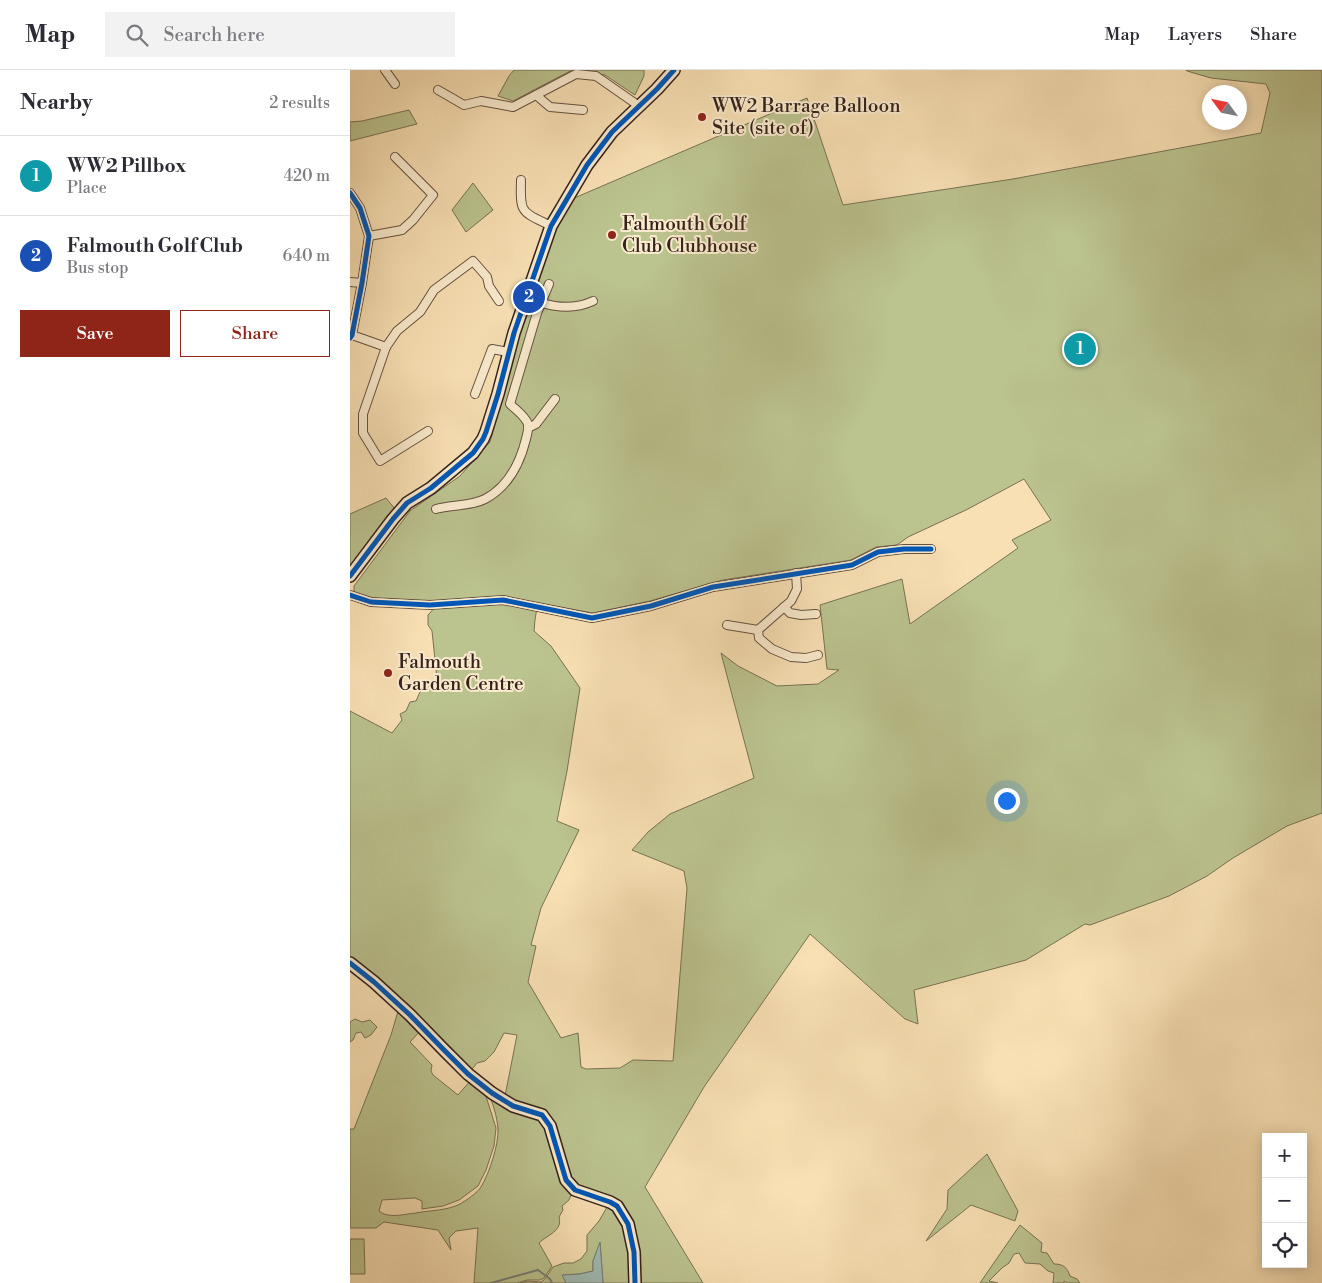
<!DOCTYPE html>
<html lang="en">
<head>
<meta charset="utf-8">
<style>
	body { margin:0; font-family:"Libre Bodoni",serif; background:#f2f2f3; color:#2b2b33 }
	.controls { position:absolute; right:15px; bottom:15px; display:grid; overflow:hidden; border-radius:0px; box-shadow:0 2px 12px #0003 }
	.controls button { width:45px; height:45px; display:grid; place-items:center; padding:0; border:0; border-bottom:1px solid #e1e1e2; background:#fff; color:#2b2b33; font:25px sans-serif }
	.compass { position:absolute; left:852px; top:15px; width:45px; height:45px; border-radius:50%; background:#fff; box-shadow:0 2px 12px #0003; rotate:303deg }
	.you { position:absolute; left:656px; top:730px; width:18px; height:18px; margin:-12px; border:4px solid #fff; border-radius:50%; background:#1a73e8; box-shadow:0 0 0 8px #1a73e833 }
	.badge { display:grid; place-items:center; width:32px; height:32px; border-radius:50%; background:#8f2418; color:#fff; font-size:16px; font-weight:700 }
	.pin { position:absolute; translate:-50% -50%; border:2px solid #fff; box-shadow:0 1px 5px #0006 }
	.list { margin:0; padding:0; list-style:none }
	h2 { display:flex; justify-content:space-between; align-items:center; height:65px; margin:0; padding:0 20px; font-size:21px }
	h2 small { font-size:16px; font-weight:400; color:#7c7c81 }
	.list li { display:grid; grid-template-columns:32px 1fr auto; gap:15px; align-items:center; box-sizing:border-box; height:80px; padding:0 20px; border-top:1px solid #e1e1e2 }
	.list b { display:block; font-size:19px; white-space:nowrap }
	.list p { margin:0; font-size:16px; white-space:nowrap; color:#7c7c81 }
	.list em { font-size:16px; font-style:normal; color:#7c7c81 }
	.actions { display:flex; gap:10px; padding:15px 20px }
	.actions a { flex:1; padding:11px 0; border:1px solid #8f2418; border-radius:0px; text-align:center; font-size:18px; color:#8f2418 }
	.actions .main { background:#8f2418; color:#fff }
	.icon { flex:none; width:28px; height:28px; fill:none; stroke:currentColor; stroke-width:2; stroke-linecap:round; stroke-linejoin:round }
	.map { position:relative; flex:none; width:972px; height:1213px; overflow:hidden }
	header { display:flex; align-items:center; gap:30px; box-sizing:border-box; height:70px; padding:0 25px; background:#fff; border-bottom:1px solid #e1e1e2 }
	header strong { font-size:24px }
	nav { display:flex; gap:28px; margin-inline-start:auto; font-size:18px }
	.search { width:350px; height:45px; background:#f2f2f3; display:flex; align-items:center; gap:12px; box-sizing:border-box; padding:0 18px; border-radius:0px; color:#7c7c81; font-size:19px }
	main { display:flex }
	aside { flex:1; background:#fff }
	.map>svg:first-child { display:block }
	.green { fill:#bbc38f; stroke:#787255 }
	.water { fill:#9fbbb4; stroke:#757e77 }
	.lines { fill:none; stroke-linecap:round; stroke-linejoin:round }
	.stream { stroke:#757e77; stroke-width:2 }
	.street-casing { stroke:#665241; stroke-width:10 }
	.secondary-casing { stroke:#36221b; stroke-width:14 }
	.street { stroke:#faebce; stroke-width:8 }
	.secondary { stroke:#faebce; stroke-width:11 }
	.cycleway-casing { stroke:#faebce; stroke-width:8 }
	.cycleway { stroke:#0057b8; stroke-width:5 }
	.poi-dot { fill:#8f2418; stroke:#faebce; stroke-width:2 }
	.labels { text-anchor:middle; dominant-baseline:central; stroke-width:4; stroke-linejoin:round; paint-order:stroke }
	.poi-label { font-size:19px; fill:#36221b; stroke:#faebce; text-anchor:start }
</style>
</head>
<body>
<header>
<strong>Map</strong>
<div class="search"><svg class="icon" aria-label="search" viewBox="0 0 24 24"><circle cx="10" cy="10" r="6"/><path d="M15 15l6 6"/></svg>Search here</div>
<nav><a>Map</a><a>Layers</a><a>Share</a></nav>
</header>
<main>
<aside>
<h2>Nearby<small>2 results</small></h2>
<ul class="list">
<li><span class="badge" style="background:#0f9aa8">1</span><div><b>WW2 Pillbox</b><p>Place</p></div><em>420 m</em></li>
<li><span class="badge" style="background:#1a4fb4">2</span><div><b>Falmouth Golf Club</b><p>Bus stop</p></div><em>640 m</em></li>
</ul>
<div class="actions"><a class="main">Save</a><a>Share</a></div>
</aside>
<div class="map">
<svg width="972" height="1213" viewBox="0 0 972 1213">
	<rect width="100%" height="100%" fill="#f8e0b4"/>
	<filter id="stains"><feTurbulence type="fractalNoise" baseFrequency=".004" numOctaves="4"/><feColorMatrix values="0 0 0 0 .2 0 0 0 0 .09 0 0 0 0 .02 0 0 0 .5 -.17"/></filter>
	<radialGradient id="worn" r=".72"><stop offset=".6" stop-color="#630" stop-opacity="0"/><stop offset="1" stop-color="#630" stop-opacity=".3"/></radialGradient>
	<g class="green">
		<path d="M 164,0 L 222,0 L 163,31 L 148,26 L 159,6 Z"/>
		<path d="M 225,0 L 294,0 L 294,6 L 285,25 L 255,5 Z"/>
		<path d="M 836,0 L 972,0 L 972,743 L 937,756 L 883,788 L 857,806 L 819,826 L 740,855 L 735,854 L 676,890 L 564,920 L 568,954 L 555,949 L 460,864 L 354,1017 L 295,1117 L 353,1213 L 253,1213 L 250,1173 L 243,1191 L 243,1201 L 230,1204 L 213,1205 L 216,1213 L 170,1213 L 177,1211 L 191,1212 L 195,1209 L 203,1197 L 214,1193 L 223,1193 L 231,1189 L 237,1181 L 237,1165 L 249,1151 L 260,1132 L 268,1135 L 226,1120 L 192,1045 L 154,1031 L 167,965 L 154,963 L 144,982 L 135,991 L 127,993 L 118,1004 L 0,893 L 0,641 L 42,663 L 52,650 L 50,644 L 56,641 L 60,632 L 66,631 L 74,613 L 87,609 L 82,561 L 78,555 L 78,545 L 88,534 L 153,530 L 187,537 L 185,550 L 184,561 L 201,576 L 230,618 L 217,701 L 207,751 L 229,760 L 191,838 L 181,875 L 186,876 L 178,912 L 211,968 L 228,963 L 231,997 L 236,999 L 270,998 L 283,990 L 323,991 L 337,818 L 334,801 L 282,780 L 298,762 L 320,744 L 404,708 L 371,583 L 388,596 L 427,616 L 468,614 L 489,600 L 477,599 L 470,535 L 552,509 L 560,554 L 668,478 L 662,470 L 701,450 L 674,409 L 616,440 L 558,467 L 547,475 L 526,477 L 501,490 L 373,510 L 300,531 L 243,543 L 154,527 L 81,531 L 22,528 L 4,522 L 4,516 L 60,441 L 110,406 L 140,372 L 176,240 L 202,168 L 222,129 L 457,28 L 493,135 L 663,109 L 911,63 L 920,23 L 916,14 L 861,8 L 837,1 Z"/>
		<path d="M 59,40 L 67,54 L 0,71 L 0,52 L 12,51 Z"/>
		<path d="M 123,113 L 143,140 L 116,162 L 102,140 Z"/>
		<path d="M 36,428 L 45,439 L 0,496 L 0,444 Z"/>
		<path d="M 49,938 L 71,960 L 60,972 L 82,995 L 81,1001 L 83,1005 L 108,1025 L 121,1010 L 134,1020 L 146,1058 L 144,1076 L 136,1100 L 128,1116 L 109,1130 L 93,1136 L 72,1139 L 72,1131 L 65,1128 L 32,1130 L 29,1141 C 38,1149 55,1144 66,1143 C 81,1140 96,1141 110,1134 C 117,1130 127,1123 131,1117 C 139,1104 149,1074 148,1059 C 147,1046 143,1034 138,1022 L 191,1046 L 224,1121 L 221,1125 L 219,1130 L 212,1136 L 213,1140 L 209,1147 C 213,1161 197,1165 189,1173 L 202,1196 L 194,1208 L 190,1210 L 177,1210 L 167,1213 L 124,1213 L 128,1158 L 106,1161 L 99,1168 L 101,1180 L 88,1160 L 34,1152 L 26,1158 L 0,1158 L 0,1059 L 4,1059 L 41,965 Z"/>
		<path d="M 5,949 L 12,952 L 20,950 L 27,957 L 21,965 L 15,968 L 11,962 L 6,963 L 3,970 L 0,972 L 0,952 Z"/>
		<path d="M 637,1084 L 668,1141 L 665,1151 L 621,1135 L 576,1171 L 597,1139 L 598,1120 Z"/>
		<path d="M 670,1155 L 692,1173 L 691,1182 L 697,1183 L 704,1194 C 713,1194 717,1197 720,1206 L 727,1209 L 730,1213 L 717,1213 L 714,1211 L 714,1213 L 703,1213 L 704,1203 L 698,1201 L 690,1194 L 675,1193 L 669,1183 L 664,1184 L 659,1193 L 652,1198 L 639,1211 L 648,1213 L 630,1213 Z"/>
		<path d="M 0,1169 L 14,1169 L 15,1204 L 0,1204 Z"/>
	</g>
	<path class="water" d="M 250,1172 L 253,1213 L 216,1213 L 212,1205 L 230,1204 L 243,1201 L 243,1191 Z"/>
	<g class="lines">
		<path class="stream" d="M 141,1213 L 188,1200 L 200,1209 L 202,1213"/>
		<g class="street-casing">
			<g id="street">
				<path d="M 35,0 L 45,14"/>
				<path d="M 88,20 L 114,35 L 131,31 L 163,37 L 226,4 L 246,6 L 289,36"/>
				<path d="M 186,25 L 200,37 L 233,40"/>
				<path d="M 171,110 C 170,144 171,141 201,156"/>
				<path d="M 0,123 L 10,138 L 19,166 L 12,213 L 2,265 L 0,267"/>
				<path d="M 19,166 L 52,160 L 63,150 L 83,125 L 45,87"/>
				<path d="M 0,212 L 12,213"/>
				<path d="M 192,233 C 209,238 226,239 243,231"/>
				<path d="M 2,265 L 36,277 L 13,344 L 13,363 L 30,391 L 78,361"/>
				<path d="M 36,277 L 47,261 L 70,242 L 84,220 L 123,191 L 137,207 L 139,216 L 149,231"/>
				<path d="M 125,324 L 142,279 L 158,282"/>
				<path d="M 178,358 L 186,354 L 205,329"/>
				<path d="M 86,439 C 101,435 122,436 135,429 C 158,417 170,393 176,369 C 177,364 179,359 178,354 C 175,346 166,340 160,334 L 187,243 L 199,214"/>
				<path d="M 446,503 L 447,519 L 441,531 L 408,560 L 409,568 L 422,579 L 441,587 L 456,588 L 468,585"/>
				<path d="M 0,525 L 21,532 L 80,535 L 153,530 L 242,548 L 301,536 L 363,517 L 502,495 L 528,482 L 554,479 L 581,479"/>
				<path d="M 434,537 L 440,543 L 451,545 L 466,544"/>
				<path d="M 377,555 L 408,560"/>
			</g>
		</g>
		<g class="secondary-casing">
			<g id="secondary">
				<path d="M 0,506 L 43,449 L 57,433 L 81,418 L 123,383 L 133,369 L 136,362 L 148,324 L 164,263 L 201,156 L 237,95 L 262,62 L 307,19 L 324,0"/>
				<path d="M 0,893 L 24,912 L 60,945 L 94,980 L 118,1004 L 142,1023 L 163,1036 L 192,1045 L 200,1056 L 216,1110 L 225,1120 L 260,1132 L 267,1136 L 278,1154 L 284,1182 L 285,1213"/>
			</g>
		</g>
		<use href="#street" class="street"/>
		<use href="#secondary" class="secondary"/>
		<g class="cycleway-casing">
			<g id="cycleway">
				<path d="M 0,123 L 10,138 L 19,166 L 12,213 L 2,265 L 0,268"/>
				<path d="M 0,506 L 43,449 L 57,433 L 81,418 L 123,383 L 133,369 L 136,362 L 148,324 L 164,263 L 201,156 L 237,95 L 262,62 L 307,19 L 324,0"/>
				<path d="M 0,525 L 21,532 L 80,535 L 153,530 L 242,548 L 301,536 L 363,517 L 502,495 L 528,482 L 554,479 L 581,479"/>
				<path d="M 0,893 L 24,912 L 60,945 L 94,980 L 118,1004 L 142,1023 L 163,1036 L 192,1045 L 200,1056 L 216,1110 L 225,1120 L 260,1132 L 267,1136 L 278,1154 L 284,1182 L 285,1213"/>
			</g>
		</g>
		<use href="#cycleway" class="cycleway"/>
	</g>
	<g class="poi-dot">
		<circle cx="352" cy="47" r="5"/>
		<circle cx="262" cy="165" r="5"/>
		<circle cx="38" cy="603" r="5"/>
	</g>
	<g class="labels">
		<g class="poi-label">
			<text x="362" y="36">WW2 Barrage Balloon<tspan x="362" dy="22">Site (site of)</tspan></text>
			<text x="272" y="154">Falmouth Golf<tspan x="272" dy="22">Club Clubhouse</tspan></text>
			<text x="48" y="592">Falmouth<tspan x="48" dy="22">Garden Centre</tspan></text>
		</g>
	</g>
	<rect width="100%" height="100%" filter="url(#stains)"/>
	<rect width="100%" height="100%" fill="url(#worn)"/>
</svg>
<div class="controls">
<button>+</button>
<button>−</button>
<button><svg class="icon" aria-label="locate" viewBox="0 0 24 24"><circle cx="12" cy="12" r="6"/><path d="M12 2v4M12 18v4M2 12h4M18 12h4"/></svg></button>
</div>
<svg class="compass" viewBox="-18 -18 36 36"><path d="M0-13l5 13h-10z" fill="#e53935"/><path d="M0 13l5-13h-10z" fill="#7c7c81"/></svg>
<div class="you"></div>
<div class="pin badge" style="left:730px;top:279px;background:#0f9aa8">1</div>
<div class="pin badge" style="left:179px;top:227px;background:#1a4fb4">2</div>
</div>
</main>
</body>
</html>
